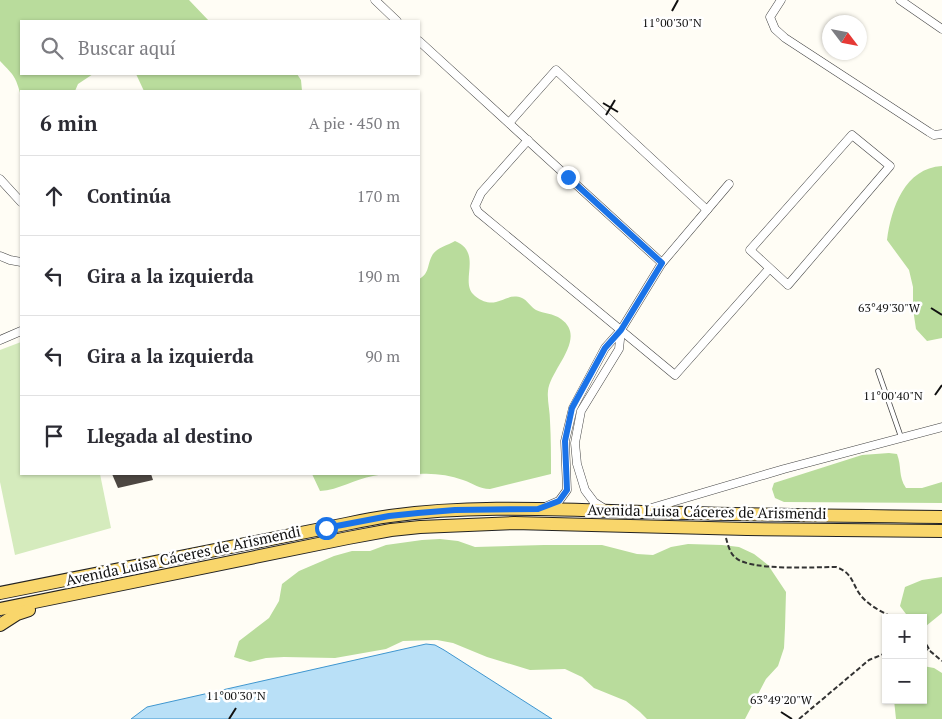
<!DOCTYPE html>
<html lang="es">
<head>
<meta charset="utf-8">
<style>
	body { margin:0; font-family:"PT Serif",serif; background:#f7f7f7; color:#2b2b33 }
	.controls { position:absolute; right:15px; bottom:15px; display:grid; overflow:hidden; border-radius:0px; box-shadow:0 1px 4px #0004 }
	.controls button { width:45px; height:45px; display:grid; place-items:center; padding:0; border:0; border-bottom:1px solid #e1e1e2; background:#fff; color:#2b2b33; font:25px sans-serif }
	.compass { position:absolute; left:822px; top:15px; width:45px; height:45px; border-radius:50%; background:#fff; box-shadow:0 1px 4px #0004; rotate:122deg }
	.stop { position:absolute; width:15px; height:15px; margin:-11px; border:4px solid #1a73e8; border-radius:50%; background:#fff }
	.stop.end { background:#1a73e8; border-color:#fff; box-shadow:0 1px 5px #0008 }
	.list { margin:0; padding:0; list-style:none }
	h2 { display:flex; justify-content:space-between; align-items:center; height:65px; margin:0; padding:0 20px; font-size:21px }
	h2 small { font-size:16px; font-weight:400; color:#7c7c81 }
	.list li { display:grid; grid-template-columns:32px 1fr auto; gap:15px; align-items:center; box-sizing:border-box; height:80px; padding:0 20px; border-top:1px solid #e1e1e2 }
	.list b { display:block; font-size:19px; white-space:nowrap }
	.list em { font-size:16px; font-style:normal; color:#7c7c81 }
	.icon { flex:none; width:28px; height:28px; fill:none; stroke:currentColor; stroke-width:2; stroke-linecap:round; stroke-linejoin:round }
	.map { position:relative; flex:none; width:942px; height:719px; overflow:hidden }
	.search { position:absolute; background:#fff; box-shadow:0 1px 4px #0004; left:20px; top:20px; width:400px; height:55px; display:flex; align-items:center; gap:12px; box-sizing:border-box; padding:0 18px; border-radius:0px; color:#7c7c81; font-size:19px }
	.panel { position:absolute; background:#fff; box-shadow:0 1px 4px #0004; left:20px; top:90px; width:400px; height:385px; border-radius:0px }
	.map>svg:first-child { display:block }
	.green { fill:#d5ebbd }
	.forest { fill:#b9dc9c }
	.water { fill:#b9e0f7; stroke:#3f96cf }
	.lines { fill:none; stroke-linecap:round; stroke-linejoin:round }
	.lane-casing { stroke:#444; stroke-width:5.5 }
	.street-casing { stroke:#444; stroke-width:9 }
	.primary-casing { stroke:#222; stroke-width:14 }
	.path { stroke:#333; stroke-width:2; stroke-dasharray:5 2.5; stroke-linecap:butt }
	.lane { stroke:#fff; stroke-width:4 }
	.street { stroke:#fff; stroke-width:8 }
	.primary { stroke:#f9d66b; stroke-width:12 }
	.wall { fill:#4d4742 }
	.route { stroke:#1a73e8; stroke-width:6 }
	.ticks { fill:none; stroke:#111; stroke-width:2 }
	.labels { text-anchor:middle; dominant-baseline:central; stroke-width:5; stroke-linejoin:round; paint-order:stroke }
	.street-label { font-size:15px; fill:#111; stroke:#fff }
	.ticks-label { font-size:12px; text-anchor:middle; fill:#111; stroke:#fff; stroke-width:5; stroke-linejoin:round; paint-order:stroke }
</style>
</head>
<body>
<div class="map">
<svg width="942" height="719" viewBox="0 0 942 719">
	<rect width="100%" height="100%" fill="#fffdf5"/>
	<path class="green" d="M 21,342 L 21,474 L 100,474 L 111,528 L 15,555 L 0,482 L 0,350 Z"/>
	<g class="forest">
		<path d="M 0,0 L 189,0 L 209,21 L 21,21 L 21,74 L 93,74 L 78,84 L 75,91 L 21,91 L 21,96 C 15,75 15,77 0,61 Z"/>
		<path d="M 136,74 L 297,74 L 301,80 L 302,91 L 144,91 Z"/>
		<path d="M 942,166 L 942,338 L 927,341 L 916,329 L 913,309 L 913,287 L 909,270 L 887,240 C 891,208 905,168 942,166 Z"/>
		<path d="M 455,241 C 484,253 458,283 475,296 C 497,313 504,291 522,298 C 527,300 531,307 536,310 C 544,314 553,313 561,319 C 588,338 550,369 548,391 C 547,400 550,411 550,421 C 551,439 551,456 551,474 L 490,489 C 479,489 473,483 463,480 C 449,475 434,473 419,474 L 419,279 C 430,274 427,263 433,254 C 437,248 448,245 455,241 Z"/>
		<path d="M 889,453 L 897,454 C 902,467 898,476 906,488 L 922,488 L 942,482 L 942,503 L 784,502 L 775,498 L 772,489 L 774,483 L 862,455 Z"/>
		<path d="M 312,474 L 417,474 C 402,475 388,473 373,476 C 355,479 339,490 320,491 Z"/>
		<path d="M 440,539 L 458,541 L 475,547 L 544,545 L 602,545 L 637,554 L 653,555 L 671,547 L 688,544 L 722,545 L 739,547 L 754,554 L 768,565 L 786,592 L 785,628 L 784,648 L 778,666 L 766,679 L 745,719 L 647,719 L 640,712 L 626,701 L 594,688 L 582,677 L 565,669 L 530,670 L 487,657 L 453,643 L 437,640 L 403,641 L 386,649 L 335,658 L 284,657 L 266,658 L 250,662 L 234,657 L 239,641 L 269,618 L 279,601 L 282,584 L 299,571 L 334,556 L 352,551 L 370,551 L 386,545 L 422,540 Z"/>
		<path d="M 942,577 L 942,613 L 926,626 L 923,625 L 923,618 L 909,618 L 900,606 L 905,587 L 922,580 Z"/>
		<path d="M 923,666 L 934,668 L 942,673 L 942,719 L 896,719 L 894,700 L 923,700 Z"/>
	</g>
	<path class="water" d="M 426,644 L 435,645 L 444,650 L 552,719 L 131,719 L 147,707 Z"/>
	<g class="lines">
		<g class="lane-casing">
			<path id="lane" d="M 878,371 L 901,437"/>
		</g>
		<g class="street-casing">
			<g id="street">
				<path d="M 375,0 L 397,21"/>
				<path d="M 781,0 L 770,17 L 775,29 L 785,38 L 929,132 L 934,135 L 942,134"/>
				<path d="M 900,0 L 942,29"/>
				<path d="M 419,41 L 662,263 L 621,330 L 605,348 L 573,408 L 565,441 L 567,490 L 559,501 L 545,507"/>
				<path d="M 509,123 L 556,70 L 707,210"/>
				<path d="M 852,135 L 890,166 L 788,285 L 750,250 Z"/>
				<path d="M 528,140 L 481,193 L 475,206 L 478,212 L 675,375 L 769,269"/>
				<path d="M 0,179 L 21,202"/>
				<path d="M 0,256 L 10,260 L 21,262"/>
				<path d="M 662,263 L 729,184"/>
				<path d="M 0,340 L 21,331"/>
				<path d="M 605,509 L 594,502 L 585,490 L 577,464 L 575,443 L 581,411 L 619,349 L 621,330"/>
				<path d="M 648,509 L 784,469 L 942,427"/>
			</g>
		</g>
		<g class="primary-casing">
			<g id="primary">
				<path d="M 0,593 L 346,524 C 360,521 375,518 390,516 C 476,504 564,510 651,512 C 748,515 845,516 942,517"/>
				<path d="M 0,609 L 348,538 L 391,530 L 420,527 L 514,523 L 747,529 L 942,531"/>
				<path d="M 0,625 L 17,614 L 29,610"/>
			</g>
		</g>
		<g class="path">
			<path d="M 726,538 C 728,545 730,554 736,558 C 751,571 814,567 836,567 C 855,574 851,585 863,598 C 871,607 883,612 893,618"/>
			<path d="M 923,638 L 930,651"/>
			<path d="M 923,648 L 930,651 L 942,661"/>
			<path d="M 799,719 L 869,660 L 886,653"/>
		</g>
		<use href="#lane" class="lane"/>
		<use href="#street" class="street"/>
		<use href="#primary" class="primary"/>
	</g>
	<path class="wall" d="M 112,474 L 151,474 L 153,480 L 118,488 Z"/>
	<g class="lines">
		<path class="route" d="M 326,528 L 389,516 L 418,513 L 455,510 L 538,509 L 559,501 L 567,490 L 565,441 L 572,408 L 605,348 L 621,330 L 662,263 L 568,177"/>
	</g>
	<path class="ticks" d="M 672,11 L 678,0M 603,103 L 618,112M 606,115 L 615,100M 931,308 L 942,315M 935,395 L 942,385M 781,712 L 792,719M 229,719 L 236,708"/>
	<g class="labels">
		<g class="street-label">
			<text transform="translate(707 511) rotate(1)">Avenida Luisa Cáceres de Arismendi</text>
			<text transform="translate(183 555) rotate(-12)">Avenida Luisa Cáceres de Arismendi</text>
		</g>
	</g>
	<g class="ticks-label">
		<text x="672" y="27">11°00'30"N</text>
		<text x="889" y="312">63°49'30"W</text>
		<text x="893" y="400">11°00'40"N</text>
		<text x="236" y="700">11°00'30"N</text>
		<text x="781" y="704">63°49'20"W</text>
	</g>
</svg>
<div class="controls">
<button>+</button>
<button>−</button>
</div>
<svg class="compass" viewBox="-18 -18 36 36"><path d="M0-13l5 13h-10z" fill="#e53935"/><path d="M0 13l5-13h-10z" fill="#7c7c81"/></svg>
<div class="stop" style="left:326px;top:528px"></div>
<div class="stop end" style="left:568px;top:177px"></div>
<div class="search"><svg class="icon" aria-label="search" viewBox="0 0 24 24"><circle cx="10" cy="10" r="6"/><path d="M15 15l6 6"/></svg>Buscar aquí</div>
<section class="panel">
<h2>6 min<small>A pie · 450 m</small></h2>
<ul class="list">
<li><svg class="icon" aria-label="ahead" viewBox="0 0 24 24"><path d="M12 20V5M6 11l6-6 6 6"/></svg><div><b>Continúa</b></div><em>170 m</em></li>
<li><svg class="icon" aria-label="left" viewBox="0 0 24 24"><path d="M17 20v-9H6M10 6l-5 5 5 5"/></svg><div><b>Gira a la izquierda</b></div><em>190 m</em></li>
<li><svg class="icon" aria-label="left" viewBox="0 0 24 24"><path d="M17 20v-9H6M10 6l-5 5 5 5"/></svg><div><b>Gira a la izquierda</b></div><em>90 m</em></li>
<li><svg class="icon" aria-label="arrive" viewBox="0 0 24 24"><path d="M6 21V4h12l-3 4 3 4H6"/></svg><div><b>Llegada al destino</b></div></li>
</ul>
</section>
</div>
</body>
</html>
